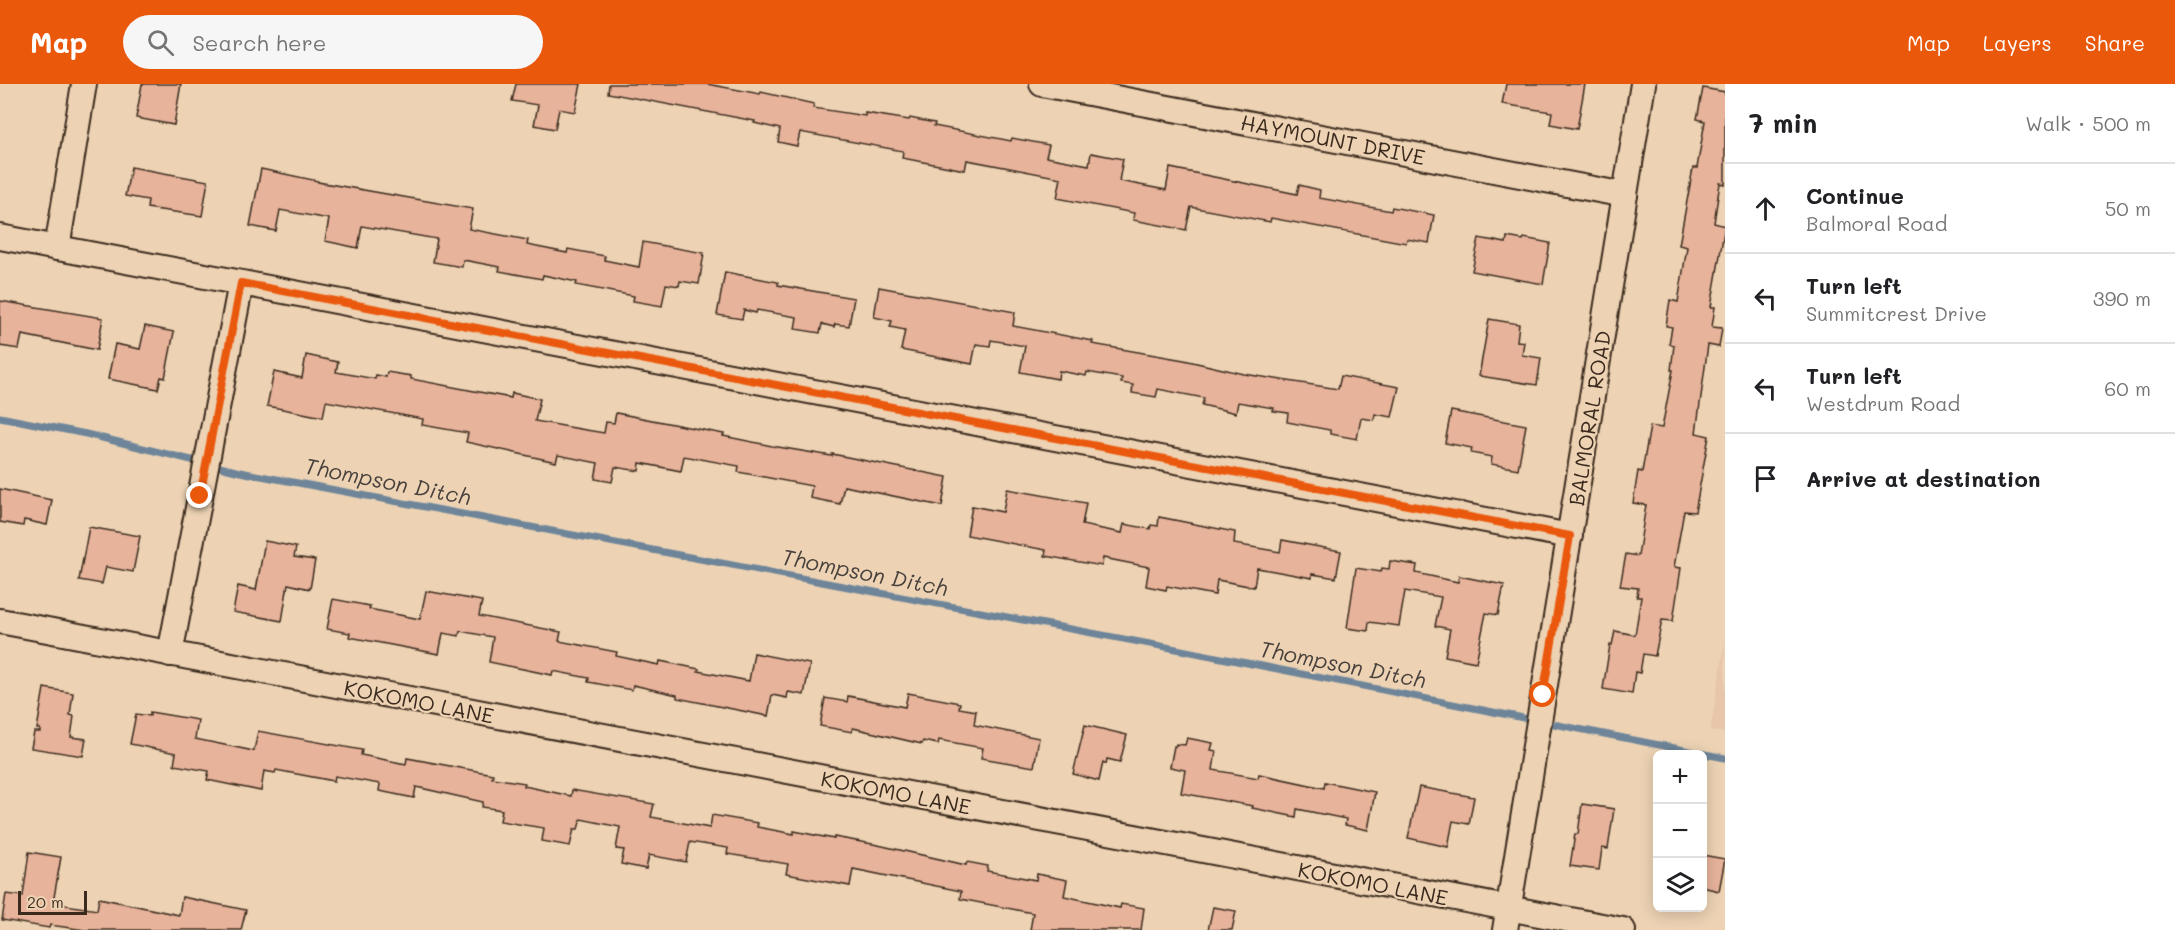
<!DOCTYPE html>
<html lang="en">
<head>
<meta charset="utf-8">
<style>
	body { margin:0; font-family:Mali,sans-serif; background:#f6f6f6; color:#202124 }
	.controls { position:absolute; right:18px; bottom:18px; display:grid; overflow:hidden; border-radius:9px; box-shadow:0 3px 15px #0003 }
	.controls button { width:54px; height:54px; display:grid; place-items:center; padding:0; border:0; border-bottom:2px solid #e0e0e0; background:#fff; color:#202124; font:30px sans-serif }
	.scale { position:absolute; left:18px; bottom:15px; width:69px; box-sizing:border-box; padding-left:6px; border:3px solid #3b2a1e; border-top:0; font-size:16px; line-height:21px; white-space:nowrap; color:#3b2a1e; -webkit-text-stroke:4px #edd3b4; paint-order:stroke }
	.stop { position:absolute; width:18px; height:18px; margin:-14px; border:4px solid #ea580c; border-radius:50%; background:#fff }
	.stop.end { background:#ea580c; border-color:#fff; box-shadow:0 2px 6px #0008 }
	.list { margin:0; padding:0; list-style:none }
	h2 { display:flex; justify-content:space-between; align-items:center; height:78px; margin:0; padding:0 24px; font-size:26px }
	h2 small { font-size:20px; font-weight:400; color:#757577 }
	.list li { display:grid; grid-template-columns:39px 1fr auto; gap:18px; align-items:center; box-sizing:border-box; height:90px; padding:0 24px; border-top:2px solid #e0e0e0 }
	.list b { display:block; font-size:22px; white-space:nowrap }
	.list p { margin:0; font-size:20px; white-space:nowrap; color:#757577 }
	.list em { font-size:20px; font-style:normal; color:#757577 }
	.icon { flex:none; width:33px; height:33px; fill:none; stroke:currentColor; stroke-width:2; stroke-linecap:round; stroke-linejoin:round }
	.map { position:relative; flex:none; width:1725px; height:846px; overflow:hidden }
	header { display:flex; align-items:center; gap:36px; box-sizing:border-box; height:84px; padding:0 30px; background:#ea580c; color:#fff }
	header strong { font-size:28px }
	nav { display:flex; gap:33px; margin-inline-start:auto; font-size:21px }
	.search { width:420px; height:54px; background:#f6f6f6; display:flex; align-items:center; gap:15px; box-sizing:border-box; padding:0 21px; border-radius:33px; color:#757577; font-size:22px }
	main { display:flex }
	aside { flex:1; background:#fff }
	.map>svg:first-child { display:block }
	.built { fill:#e7c6a9 }
	.lines { fill:none; stroke-linecap:round; stroke-linejoin:round }
	.stream { stroke:#6e8599; stroke-width:7 }
	.building { fill:#e7b39b; stroke:#3b2a1e; stroke-width:1.5 }
	.minor-casing { stroke:#3b2a1e; stroke-width:28 }
	.minor { stroke:#edd3b4; stroke-width:24 }
	.route { stroke:#ea580c; stroke-width:8 }
	.labels { text-anchor:middle; dominant-baseline:central; stroke-width:4.5; stroke-linejoin:round; paint-order:stroke }
	.street-label { font-size:21px; fill:#3b2a1e; stroke:#edd3b4 }
	.water-label { font-size:22px; font-style:italic; fill:#48413d; stroke:#edd3b4 }
</style>
</head>
<body>
<header>
<strong>Map</strong>
<div class="search"><svg class="icon" aria-label="search" viewBox="0 0 24 24"><circle cx="10" cy="10" r="6"/><path d="M15 15l6 6"/></svg>Search here</div>
<nav><a>Map</a><a>Layers</a><a>Share</a></nav>
</header>
<main>
<div class="map">
<svg width="1725" height="846" viewBox="0 0 1725 846">
	<rect width="100%" height="100%" fill="#edd3b4"/>
	<filter id="ink" filterUnits="userSpaceOnUse"><feTurbulence type="fractalNoise" baseFrequency=".0167" numOctaves="2"/><feDisplacementMap in="SourceGraphic" scale="12" xChannelSelector="R" yChannelSelector="G"/><feConvolveMatrix kernelMatrix="1 2 1 2 8 2 1 2 1" color-interpolation-filters="sRGB"/></filter>
	<g filter="url(#ink)">
		<path class="built" d="M 1725,560 L 1725,649 L 1710,647 Z"/>
		<g class="lines">
			<path class="stream" d="M 0,333 L 86,350 L 240,388 L 1166,563 L 1725,674"/>
		</g>
		<g class="building">
			<path d="M 142,0 L 181,0 L 174,41 L 136,34 Z"/>
			<path d="M 516,0 L 581,0 L 575,28 L 559,25 L 555,45 L 534,41 L 538,21 L 512,17 Z"/>
			<path d="M 609,0 L 707,0 L 760,10 L 761,8 L 814,20 L 813,24 L 865,32 L 865,29 L 909,36 L 910,34 L 935,39 L 934,42 L 1011,57 L 1012,54 L 1049,61 L 1046,73 L 1089,81 L 1091,69 L 1123,75 L 1119,97 L 1166,106 L 1170,84 L 1297,110 L 1299,101 L 1320,106 L 1319,114 L 1391,127 L 1392,123 L 1434,131 L 1429,159 L 1407,155 L 1406,159 L 1271,134 L 1270,138 L 1191,123 L 1186,146 L 1133,136 L 1134,129 L 1057,114 L 1061,94 L 967,76 L 965,86 L 902,74 L 903,67 L 800,48 L 797,62 L 778,58 L 780,45 L 754,39 L 755,37 L 608,9 Z"/>
			<path d="M 1506,0 L 1585,0 L 1577,45 L 1550,40 L 1552,28 L 1502,20 Z"/>
			<path d="M 1703,4 L 1725,8 L 1725,100 L 1720,99 L 1714,139 L 1725,142 L 1711,223 L 1715,223 L 1712,243 L 1722,244 L 1719,263 L 1708,261 L 1696,349 L 1709,352 L 1695,428 L 1684,427 L 1674,483 L 1681,484 L 1673,537 L 1662,536 L 1655,572 L 1643,570 L 1640,589 L 1635,588 L 1632,610 L 1603,605 L 1610,561 L 1612,561 L 1615,547 L 1635,551 L 1641,513 L 1637,513 L 1638,504 L 1620,502 L 1626,470 L 1638,472 L 1646,421 L 1633,419 L 1638,387 L 1642,388 L 1650,342 L 1662,344 L 1673,286 L 1671,286 L 1674,261 L 1669,260 L 1672,243 L 1666,242 L 1670,216 L 1678,218 L 1687,163 L 1679,161 L 1693,84 L 1697,84 L 1705,37 L 1697,35 Z"/>
			<path d="M 131,83 L 208,97 L 202,132 L 147,124 L 148,116 L 125,112 Z"/>
			<path d="M 261,85 L 318,97 L 318,98 L 473,125 L 469,145 L 528,156 L 527,161 L 567,169 L 568,165 L 605,172 L 604,176 L 639,183 L 643,158 L 704,169 L 699,200 L 680,197 L 679,202 L 666,200 L 662,222 L 633,217 L 634,212 L 576,201 L 577,198 L 543,191 L 542,195 L 499,187 L 500,183 L 463,176 L 462,183 L 433,178 L 437,155 L 362,142 L 358,164 L 325,157 L 329,135 L 280,126 L 276,147 L 250,142 Z"/>
			<path d="M 1507,153 L 1523,156 L 1524,154 L 1550,159 L 1543,200 L 1472,187 L 1479,154 L 1506,159 Z"/>
			<path d="M 725,188 L 778,198 L 778,201 L 854,214 L 849,242 L 835,240 L 834,243 L 822,240 L 820,249 L 795,245 L 797,233 L 757,226 L 756,229 L 744,226 L 742,235 L 717,231 Z"/>
			<path d="M 879,203 L 1015,228 L 1013,242 L 1093,257 L 1092,260 L 1184,276 L 1244,290 L 1338,305 L 1341,292 L 1399,303 L 1392,333 L 1375,330 L 1374,336 L 1361,334 L 1357,355 L 1330,350 L 1330,346 L 1287,338 L 1288,329 L 1273,327 L 1274,324 L 1238,318 L 1236,329 L 1202,321 L 1204,314 L 1158,305 L 1156,313 L 1132,309 L 1133,301 L 1121,299 L 1122,294 L 1087,288 L 1086,292 L 1059,287 L 1058,295 L 1020,288 L 1025,262 L 991,256 L 990,262 L 976,260 L 972,280 L 901,266 L 905,246 L 890,243 L 892,237 L 874,233 Z"/>
			<path d="M 0,217 L 103,234 L 97,266 L 22,251 L 19,265 L 0,262 Z"/>
			<path d="M 1489,235 L 1519,240 L 1517,257 L 1524,258 L 1522,271 L 1541,274 L 1537,301 L 1479,292 Z"/>
			<path d="M 145,242 L 174,248 L 165,294 L 161,293 L 158,305 L 108,295 L 115,260 L 140,265 Z"/>
			<path d="M 306,271 L 338,278 L 336,288 L 375,295 L 376,291 L 386,293 L 387,288 L 411,292 L 411,295 L 511,314 L 512,309 L 540,315 L 535,337 L 580,345 L 604,349 L 606,338 L 614,339 L 616,329 L 724,350 L 723,352 L 772,362 L 832,372 L 832,370 L 947,393 L 942,422 L 844,402 L 840,420 L 810,414 L 812,402 L 738,388 L 739,382 L 684,372 L 681,387 L 640,379 L 639,387 L 615,383 L 612,398 L 595,395 L 598,379 L 558,371 L 556,378 L 466,358 L 468,349 L 422,341 L 423,335 L 326,317 L 323,333 L 267,322 L 274,288 L 302,294 Z"/>
			<path d="M 1451,327 L 1526,341 L 1518,385 L 1491,380 L 1492,373 L 1471,369 L 1472,364 L 1445,359 Z"/>
			<path d="M 0,405 L 52,416 L 47,441 L 24,436 L 23,442 L 0,438 Z"/>
			<path d="M 1007,405 L 1086,419 L 1082,441 L 1122,449 L 1124,440 L 1150,445 L 1151,441 L 1158,442 L 1159,433 L 1235,448 L 1234,460 L 1280,468 L 1282,456 L 1341,467 L 1336,494 L 1312,490 L 1312,494 L 1257,484 L 1254,503 L 1217,496 L 1215,511 L 1167,502 L 1166,506 L 1146,502 L 1149,483 L 1103,474 L 1102,482 L 1045,472 L 1046,466 L 967,451 L 972,422 L 1003,428 Z"/>
			<path d="M 89,443 L 140,452 L 133,488 L 106,483 L 102,500 L 79,496 Z"/>
			<path d="M 265,457 L 296,463 L 294,473 L 315,476 L 310,505 L 288,500 L 282,537 L 233,528 L 238,502 L 256,506 Z"/>
			<path d="M 1390,477 L 1417,481 L 1416,489 L 1458,498 L 1459,492 L 1504,501 L 1498,531 L 1486,529 L 1476,578 L 1445,572 L 1450,545 L 1435,542 L 1441,513 L 1405,507 L 1399,542 L 1369,538 L 1368,547 L 1347,544 L 1356,484 L 1381,488 L 1382,484 L 1389,485 Z"/>
			<path d="M 426,507 L 482,517 L 479,532 L 561,548 L 559,557 L 617,568 L 616,572 L 659,581 L 660,577 L 699,585 L 698,587 L 749,597 L 754,569 L 810,580 L 804,611 L 788,608 L 787,614 L 772,611 L 768,632 L 677,614 L 677,611 L 633,601 L 632,606 L 588,598 L 589,594 L 553,587 L 552,591 L 489,578 L 493,553 L 460,547 L 459,552 L 443,549 L 439,570 L 349,553 L 350,549 L 327,545 L 333,515 L 370,522 L 369,525 L 420,535 Z"/>
			<path d="M 44,604 L 73,609 L 70,631 L 74,632 L 71,653 L 86,655 L 83,672 L 31,664 L 34,648 L 40,648 L 40,645 L 37,645 Z"/>
			<path d="M 908,609 L 960,619 L 959,624 L 976,627 L 974,641 L 1039,654 L 1034,683 L 981,674 L 983,664 L 939,656 L 938,660 L 923,657 L 922,660 L 853,644 L 852,648 L 820,642 L 825,614 L 847,618 L 848,612 L 905,623 Z"/>
			<path d="M 150,628 L 198,636 L 195,655 L 254,667 L 258,647 L 362,666 L 361,671 L 406,680 L 407,674 L 493,690 L 492,694 L 525,699 L 524,702 L 571,712 L 572,706 L 654,720 L 651,733 L 710,744 L 712,731 L 758,739 L 757,743 L 794,750 L 794,747 L 834,755 L 834,753 L 878,761 L 966,781 L 967,778 L 988,782 L 987,787 L 1036,796 L 1037,790 L 1067,796 L 1064,812 L 1120,824 L 1121,820 L 1144,824 L 1141,846 L 1030,846 L 1033,829 L 960,815 L 961,807 L 853,785 L 850,802 L 786,790 L 788,780 L 727,770 L 728,764 L 690,758 L 686,778 L 649,771 L 646,785 L 621,780 L 624,766 L 616,765 L 620,743 L 581,735 L 578,745 L 574,745 L 570,762 L 542,757 L 544,744 L 500,737 L 502,726 L 482,723 L 483,718 L 416,703 L 414,714 L 379,707 L 380,700 L 335,692 L 334,697 L 276,686 L 275,689 L 264,687 L 261,707 L 207,696 L 209,687 L 174,681 L 176,669 L 130,660 L 136,630 L 150,632 Z"/>
			<path d="M 1085,641 L 1127,651 L 1120,678 L 1107,675 L 1106,680 L 1103,678 L 1099,697 L 1073,690 Z"/>
			<path d="M 1187,654 L 1213,659 L 1211,666 L 1216,667 L 1213,686 L 1258,694 L 1259,690 L 1324,704 L 1325,698 L 1375,708 L 1368,746 L 1345,741 L 1346,735 L 1297,725 L 1296,733 L 1252,724 L 1253,722 L 1181,709 L 1185,686 L 1170,683 L 1174,662 L 1176,662 L 1176,660 L 1185,661 Z"/>
			<path d="M 1419,703 L 1474,713 L 1469,740 L 1453,737 L 1448,763 L 1408,754 Z"/>
			<path d="M 1582,720 L 1614,725 L 1608,765 L 1602,764 L 1599,786 L 1570,782 L 1575,750 L 1578,750 Z"/>
			<path d="M 29,768 L 61,773 L 53,819 L 97,826 L 99,814 L 179,831 L 182,813 L 246,826 L 241,846 L 85,846 L 50,841 L 49,844 L 2,836 L 6,810 L 23,812 Z"/>
			<path d="M 1702,771 L 1725,775 L 1719,807 L 1702,803 Z"/>
			<path d="M 1213,823 L 1236,827 L 1232,846 L 1208,846 Z"/>
		</g>
		<g class="lines">
			<g class="minor-casing">
				<g id="minor">
					<path d="M 1042,0 L 1625,111"/>
					<path d="M 0,153 L 1570,452"/>
					<path d="M 57,164 L 84,0"/>
					<path d="M 0,537 L 1623,846"/>
					<path d="M 170,570 L 241,199"/>
					<path d="M 1505,846 L 1643,0"/>
				</g>
			</g>
			<use href="#minor" class="minor"/>
		</g>
	</g>
	<g class="lines" filter="url(#ink)">
		<path class="route" d="M 200,412 L 241,199 L 1570,452 L 1543,611"/>
	</g>
	<g class="labels">
		<g class="street-label">
			<text transform="translate(1333 55) rotate(11)">HAYMOUNT DRIVE</text>
			<text transform="translate(1589 334) rotate(-81)">BALMORAL ROAD</text>
			<text transform="translate(419 617) rotate(11)">KOKOMO LANE</text>
			<text transform="translate(896 708) rotate(11)">KOKOMO LANE</text>
			<text transform="translate(1373 799) rotate(11)">KOKOMO LANE</text>
		</g>
		<g class="water-label">
			<text transform="translate(388 397) rotate(11)">Thompson Ditch</text>
			<text transform="translate(865 488) rotate(11)">Thompson Ditch</text>
			<text transform="translate(1343 580) rotate(11)">Thompson Ditch</text>
		</g>
	</g>
</svg>
<div class="controls">
<button>+</button>
<button>−</button>
<button><svg class="icon" aria-label="layers" viewBox="0 0 24 24"><path d="M12 4l9 5-9 5-9-5zM3 14l9 5 9-5"/></svg></button>
</div>
<div class="scale">20 m</div>
<div class="stop" style="left:1543px;top:611px"></div>
<div class="stop end" style="left:200px;top:412px"></div>
</div>
<aside>
<h2>7 min<small>Walk · 500 m</small></h2>
<ul class="list">
<li><svg class="icon" aria-label="ahead" viewBox="0 0 24 24"><path d="M12 20V5M6 11l6-6 6 6"/></svg><div><b>Continue</b><p>Balmoral Road</p></div><em>50 m</em></li>
<li><svg class="icon" aria-label="left" viewBox="0 0 24 24"><path d="M17 20v-9H6M10 6l-5 5 5 5"/></svg><div><b>Turn left</b><p>Summitcrest Drive</p></div><em>390 m</em></li>
<li><svg class="icon" aria-label="left" viewBox="0 0 24 24"><path d="M17 20v-9H6M10 6l-5 5 5 5"/></svg><div><b>Turn left</b><p>Westdrum Road</p></div><em>60 m</em></li>
<li><svg class="icon" aria-label="arrive" viewBox="0 0 24 24"><path d="M6 21V4h12l-3 4 3 4H6"/></svg><div><b>Arrive at destination</b></div></li>
</ul>
</aside>
</main>
</body>
</html>
